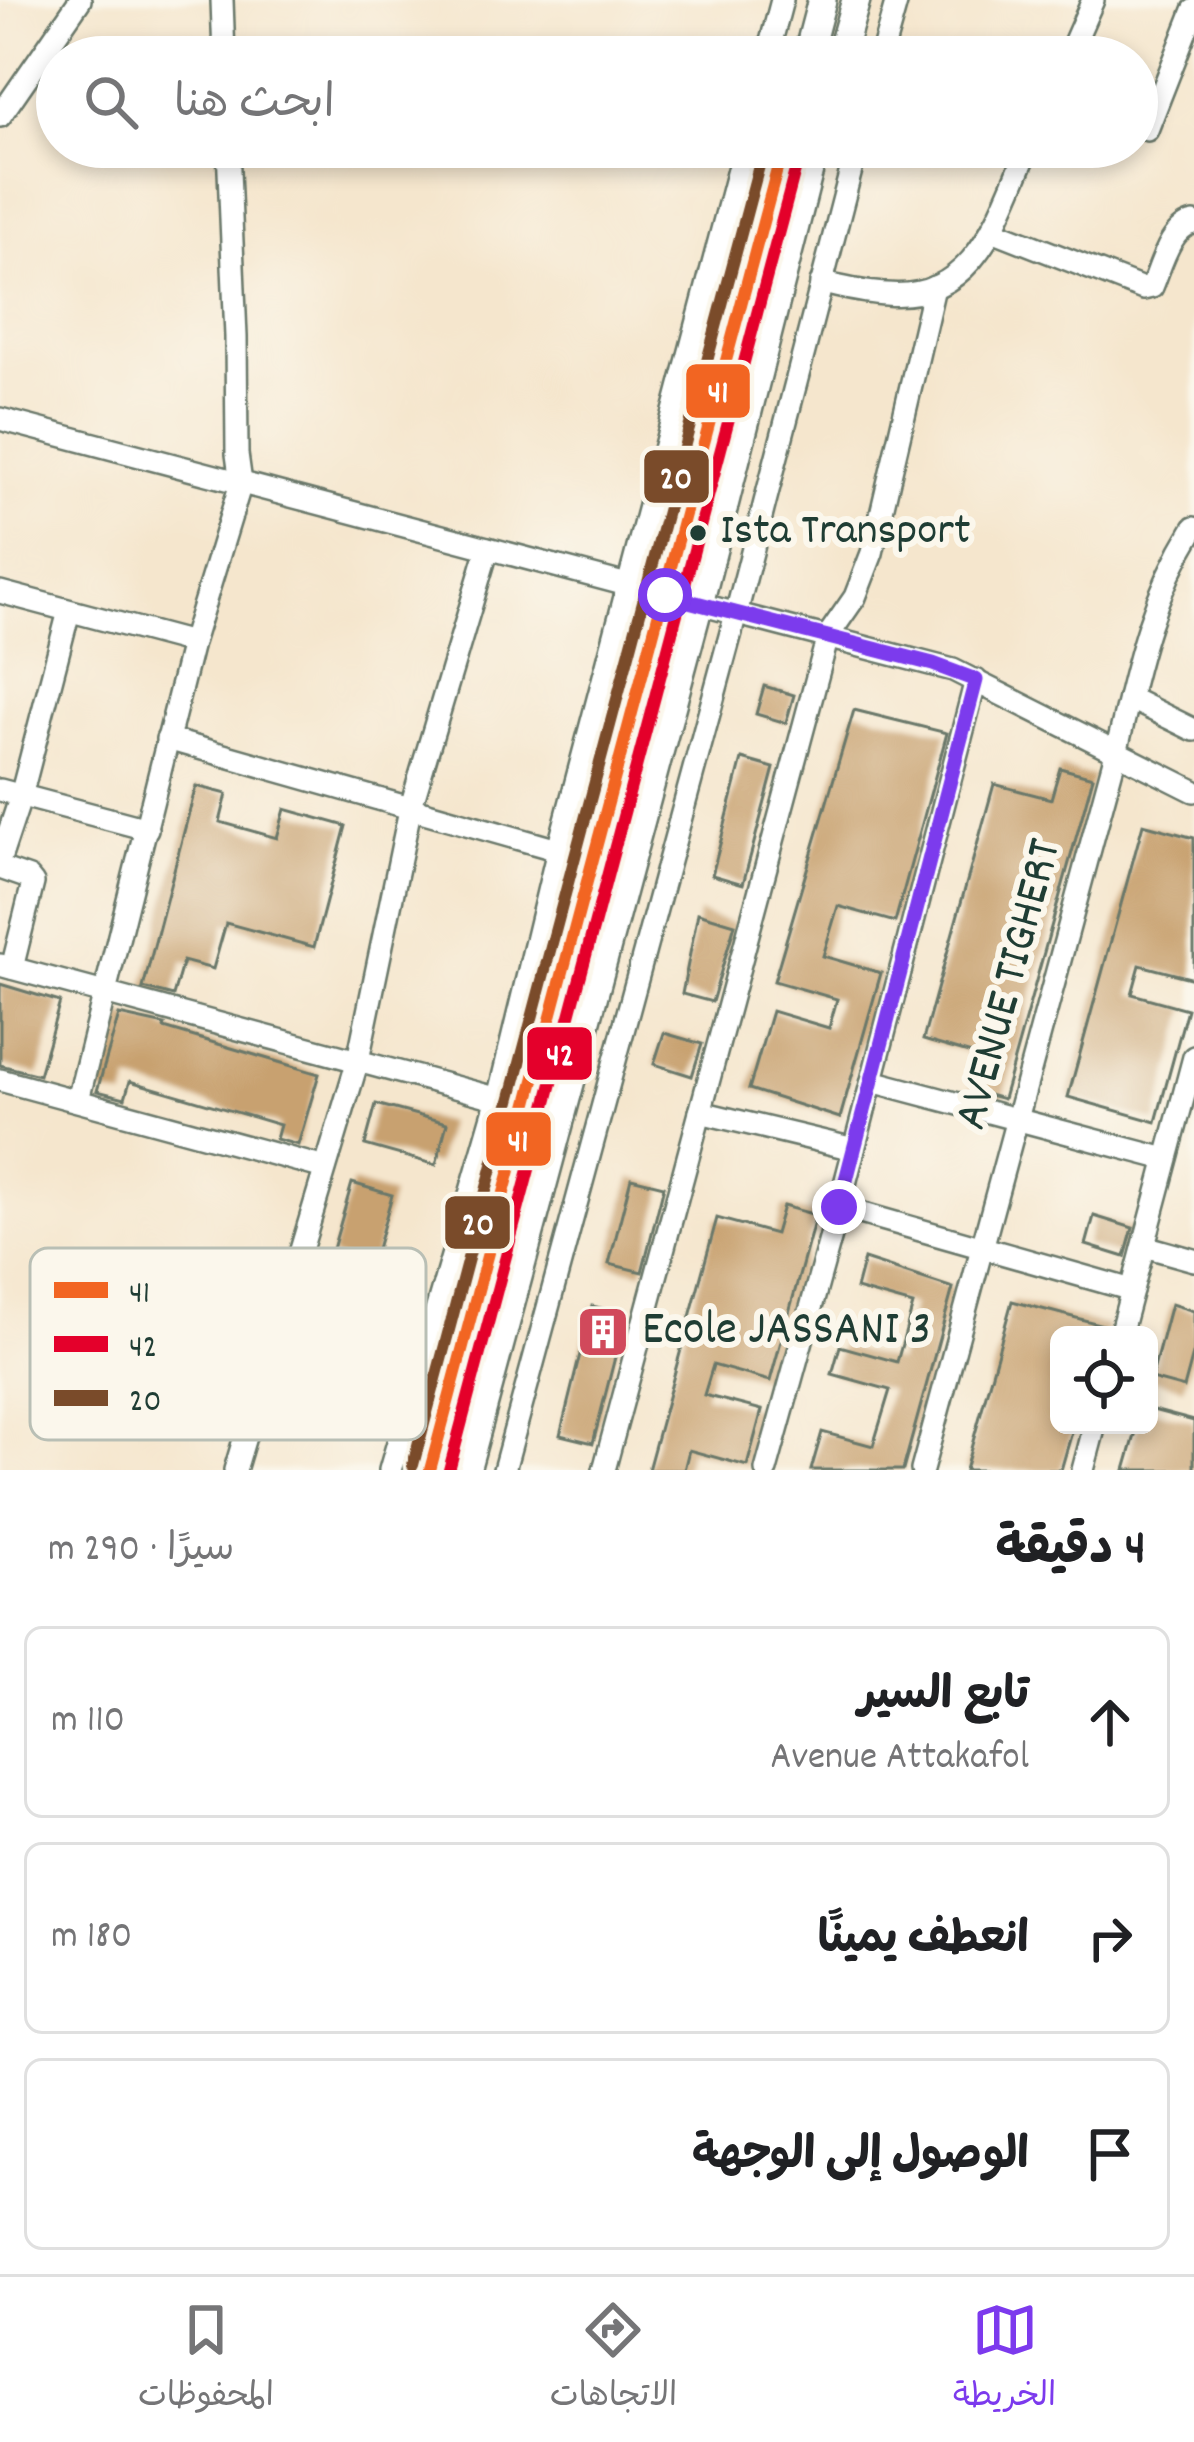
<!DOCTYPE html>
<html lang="ar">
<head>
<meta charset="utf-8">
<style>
	body { margin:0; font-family:Dekko,"Playpen Sans Arabic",sans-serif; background:#f2f2f2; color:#202124; direction:rtl }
	.controls { position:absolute; right:36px; bottom:36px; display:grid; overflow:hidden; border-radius:18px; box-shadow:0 6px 18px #0003 }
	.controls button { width:108px; height:108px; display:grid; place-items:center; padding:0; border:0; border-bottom:3px solid #e0e0e0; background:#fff; color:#202124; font:60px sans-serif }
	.stop { position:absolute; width:36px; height:36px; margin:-27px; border:9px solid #7c3aed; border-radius:50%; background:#fff }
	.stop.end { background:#7c3aed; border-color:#fff; box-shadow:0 3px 12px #0008 }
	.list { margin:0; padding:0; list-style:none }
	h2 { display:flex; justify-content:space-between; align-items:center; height:156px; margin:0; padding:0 48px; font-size:51px }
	h2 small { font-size:39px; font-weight:400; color:#757577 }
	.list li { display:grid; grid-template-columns:78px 1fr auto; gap:36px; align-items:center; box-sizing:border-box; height:192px; margin:0 24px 24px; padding:0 24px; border:3px solid #e0e0e0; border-radius:18px }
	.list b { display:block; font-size:45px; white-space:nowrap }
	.list p { margin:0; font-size:39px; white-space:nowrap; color:#757577 }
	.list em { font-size:39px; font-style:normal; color:#757577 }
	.icon { flex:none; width:66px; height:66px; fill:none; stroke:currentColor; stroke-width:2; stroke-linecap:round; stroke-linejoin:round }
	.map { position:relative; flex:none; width:1194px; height:1470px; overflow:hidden; direction:ltr }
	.search { position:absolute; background:#fff; box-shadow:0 6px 18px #0003; left:36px; right:36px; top:36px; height:132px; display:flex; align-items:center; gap:30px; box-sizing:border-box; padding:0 42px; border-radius:66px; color:#757577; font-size:45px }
	.sheet { height:804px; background:#fff }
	nav { display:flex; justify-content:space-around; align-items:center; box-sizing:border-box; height:168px; border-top:3px solid #e0e0e0; background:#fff; font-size:33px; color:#757577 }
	nav a { display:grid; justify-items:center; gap:6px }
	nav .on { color:#7c3aed }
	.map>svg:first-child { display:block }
	.building { fill:#c8a170 }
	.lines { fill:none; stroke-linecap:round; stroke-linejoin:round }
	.minor-casing { stroke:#6a786a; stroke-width:26 }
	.major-casing { stroke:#6a786a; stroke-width:32 }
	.minor { stroke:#fff; stroke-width:21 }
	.major { stroke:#fff; stroke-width:27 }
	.bus-1-casing { stroke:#fbf7ec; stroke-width:21 }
	.bus-2-casing { stroke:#fbf7ec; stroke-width:21 }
	.bus-3-casing { stroke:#fbf7ec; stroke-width:21 }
	.bus-1 { stroke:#f26522; stroke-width:12 }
	.bus-2 { stroke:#e4002b; stroke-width:12 }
	.bus-3 { stroke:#7a4b2a; stroke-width:12 }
	.route { stroke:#7c3aed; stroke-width:15 }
	.bus-dot { fill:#1f3d34; stroke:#fbf7ec; stroke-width:4.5 }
	.labels { text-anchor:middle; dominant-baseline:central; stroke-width:12; stroke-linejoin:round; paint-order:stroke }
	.bus-label { font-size:45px; fill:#1f3d34; stroke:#fbf7ec; text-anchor:start }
	.street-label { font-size:48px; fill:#1f3d34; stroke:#fbf7ec }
	.poi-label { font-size:48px; fill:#1f3d34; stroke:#fbf7ec; text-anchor:start }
	.key { fill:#fbf7ec; stroke:#b9bfb5; stroke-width:3 }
	.key-label { font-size:33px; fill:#1f3d34 }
	.line-badge { stroke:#fbf7ec; stroke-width:4.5 }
	.badge-label { font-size:33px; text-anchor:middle; font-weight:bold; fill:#fff }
</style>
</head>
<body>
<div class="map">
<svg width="1194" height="1470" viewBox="0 0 1194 1470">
	<rect width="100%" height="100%" fill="#fbf7ec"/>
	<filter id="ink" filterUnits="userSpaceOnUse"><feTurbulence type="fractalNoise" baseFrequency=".00833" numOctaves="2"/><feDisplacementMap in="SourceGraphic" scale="24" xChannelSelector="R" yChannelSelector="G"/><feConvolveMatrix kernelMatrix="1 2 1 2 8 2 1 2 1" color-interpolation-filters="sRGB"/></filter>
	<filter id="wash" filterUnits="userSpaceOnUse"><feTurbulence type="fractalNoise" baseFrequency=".004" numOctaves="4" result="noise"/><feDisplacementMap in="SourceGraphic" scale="48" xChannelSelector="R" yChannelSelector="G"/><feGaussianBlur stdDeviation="2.7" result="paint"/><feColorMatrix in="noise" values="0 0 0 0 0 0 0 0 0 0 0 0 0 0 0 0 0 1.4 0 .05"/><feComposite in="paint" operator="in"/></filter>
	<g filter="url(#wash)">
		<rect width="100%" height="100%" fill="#f5e6cd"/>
		<g id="blocks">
			<g class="building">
				<path d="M 764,686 L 794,695 L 786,723 L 756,714 Z"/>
				<path d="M 854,710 L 947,733 L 895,922 L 838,906 L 823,956 L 881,973 L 840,1118 L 749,1089 L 772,1011 L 829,1028 L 837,999 L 774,981 Z"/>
				<path d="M 742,759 L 774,768 L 743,884 L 712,875 Z"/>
				<path d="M 1060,768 L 1093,777 L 1003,1099 L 970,1090 L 979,1056 L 923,1040 L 994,784 L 1051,799 Z"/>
				<path d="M 196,786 L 227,794 L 220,822 L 277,838 L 285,809 L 346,826 L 314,947 L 226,923 L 213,969 L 183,961 L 173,996 L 143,988 Z"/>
				<path d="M 1143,824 L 1194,838 L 1194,979 L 1140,965 L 1132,994 L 1187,1009 L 1156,1122 L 1068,1097 Z"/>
				<path d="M 698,913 L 735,924 L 712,1002 L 682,994 Z"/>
				<path d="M 0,984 L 60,1002 L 39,1075 L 0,1065 Z"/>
				<path d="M 119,1015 L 165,1025 L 164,1028 L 319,1074 L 298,1145 L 276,1139 L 280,1125 L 130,1081 L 125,1098 L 97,1091 Z"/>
				<path d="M 664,1033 L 702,1044 L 692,1076 L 654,1064 Z"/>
				<path d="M 376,1104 L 447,1123 L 436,1165 L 365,1145 Z"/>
				<path d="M 631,1178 L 664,1186 L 642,1272 L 609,1264 Z"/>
				<path d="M 352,1183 L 392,1195 L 372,1267 L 331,1256 Z"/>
				<path d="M 783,1206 L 816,1215 L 770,1381 L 713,1365 L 704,1395 L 762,1410 L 747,1466 L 689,1450 L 684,1470 L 648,1470 L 717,1218 L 775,1234 Z"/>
				<path d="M 1094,1216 L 1133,1228 L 1125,1257 L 1086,1245 Z"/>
				<path d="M 864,1259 L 953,1288 L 903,1470 L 811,1470 L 822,1432 L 873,1446 L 890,1390 L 832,1374 L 840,1346 L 897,1362 L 913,1305 L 856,1289 Z"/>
				<path d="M 1012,1301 L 1107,1326 L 1105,1335 L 1059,1335 L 1059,1425 L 1074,1425 L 1061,1470 L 965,1470 Z"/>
				<path d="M 1171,1304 L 1194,1311 L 1194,1351 L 1184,1388 L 1151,1379 Z"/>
				<path d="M 592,1306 L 626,1314 L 593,1443 L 560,1435 Z"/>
				<path d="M 1149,1409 L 1194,1421 L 1194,1470 L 1125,1470 L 1138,1425 L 1149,1425 Z"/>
			</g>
		</g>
	</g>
	<g filter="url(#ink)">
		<use href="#blocks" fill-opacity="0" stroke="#6a786a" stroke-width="3"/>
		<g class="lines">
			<g class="minor-casing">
				<g id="minor">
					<path d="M 222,0 L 224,57"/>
					<path d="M 767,57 L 782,0"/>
					<path d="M 881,57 L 897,0"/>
					<path d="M 1068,57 L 1093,0"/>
					<path d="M 0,116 L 80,0"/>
					<path d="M 1147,130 L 1194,10"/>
					<path d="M 992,230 L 1143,289 L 1152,287 C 1161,266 1170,227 1194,223"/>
					<path d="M 821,283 C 842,287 864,293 886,294 C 977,302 999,213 1029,147"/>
					<path d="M 0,419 L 665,595"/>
					<path d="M 0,592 L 192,643"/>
					<path d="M 699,604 L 953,670 L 1194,791"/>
					<path d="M 1129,698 L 1194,730"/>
					<path d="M 167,739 L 558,850"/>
					<path d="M 0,790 L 147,829"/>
					<path d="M 0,859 L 21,796 L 69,611"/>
					<path d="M 0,868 L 29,878 L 33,883 L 12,968"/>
					<path d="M 0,965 L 559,1115"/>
					<path d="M 0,1080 L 325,1168"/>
					<path d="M 872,1081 L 1166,1159"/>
					<path d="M 78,1100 L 192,643 L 241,483 L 237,454 L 236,337 L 228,147"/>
					<path d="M 700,1112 L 854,1149"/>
					<path d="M 839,1207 L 1132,1290"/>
					<path d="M 1144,1246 L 1194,1260"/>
					<path d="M 1120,1335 L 1194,1057"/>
					<path d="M 235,1470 L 358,1060 L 410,810 L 488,548"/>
					<path d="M 390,1470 L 498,1098 L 558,850 L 744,147"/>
					<path d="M 504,1470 L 736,614 L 857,147"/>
					<path d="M 604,1470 L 828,636 L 855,597 L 872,553 L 934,287"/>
					<path d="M 766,1470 L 839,1207 L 976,680"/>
					<path d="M 922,1470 L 1116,753 C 1136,669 1148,603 1194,528"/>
					<path d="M 1083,1470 L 1095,1425"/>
				</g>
			</g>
			<g class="major-casing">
				<g id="major">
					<path d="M 807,57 L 822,0"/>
					<path d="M 840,57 L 856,0"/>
					<path d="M 430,1470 L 783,147"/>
					<path d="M 466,1470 L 699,604 L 815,147"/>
				</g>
			</g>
			<use href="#minor" class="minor"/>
			<use href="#major" class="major"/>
			<g class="bus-1-casing">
				<path id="bus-1" d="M 430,1470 L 783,147"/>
			</g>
			<g class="bus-2-casing">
				<path id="bus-2" d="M 449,1470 L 800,152"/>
			</g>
			<g class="bus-3-casing">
				<path id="bus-3" d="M 413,1465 L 764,147"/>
			</g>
			<use href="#bus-1" class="bus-1"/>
			<use href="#bus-2" class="bus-2"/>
			<use href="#bus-3" class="bus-3"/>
		</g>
	</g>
	<g class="lines" filter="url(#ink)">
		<path class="route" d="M 665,595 L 933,664 L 976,680 L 839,1207"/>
	</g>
	<defs>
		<g id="building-square" transform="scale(2.7)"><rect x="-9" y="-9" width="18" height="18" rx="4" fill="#d1495b" stroke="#fbf7ec"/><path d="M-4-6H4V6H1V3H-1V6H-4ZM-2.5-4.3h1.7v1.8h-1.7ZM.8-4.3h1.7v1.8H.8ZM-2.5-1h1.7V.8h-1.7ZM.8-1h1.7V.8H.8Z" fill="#fff"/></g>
	</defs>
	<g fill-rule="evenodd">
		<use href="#building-square" x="603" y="1332"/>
	</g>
	<circle class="bus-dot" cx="698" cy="533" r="10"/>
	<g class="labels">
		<g class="bus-label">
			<text x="720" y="533">Ista Transport</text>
		</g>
		<g class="street-label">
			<text transform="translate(1011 985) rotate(-75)">AVENUE TIGHERT</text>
		</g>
		<g class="poi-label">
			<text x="642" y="1332">Ecole JASSANI 3</text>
		</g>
	</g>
	<rect x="30" y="1248" width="396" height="192" rx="18" class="key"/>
	<rect x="54" y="1282" width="54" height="16" fill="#f26522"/>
	<rect x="54" y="1336" width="54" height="16" fill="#e4002b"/>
	<rect x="54" y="1390" width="54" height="16" fill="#7a4b2a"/>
	<g class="key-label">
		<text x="129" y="1302">41</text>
		<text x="129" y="1356">42</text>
		<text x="129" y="1410">20</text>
	</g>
	<g class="line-badge">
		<rect x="684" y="362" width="68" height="58" rx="12" fill="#f26522"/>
		<rect x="642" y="448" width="69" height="57" rx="12" fill="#7a4b2a"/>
		<rect x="525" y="1025" width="69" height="57" rx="12" fill="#e4002b"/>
		<rect x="484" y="1110" width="69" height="58" rx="12" fill="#f26522"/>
		<rect x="443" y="1194" width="69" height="57" rx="12" fill="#7a4b2a"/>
	</g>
	<g class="badge-label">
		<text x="718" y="402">41</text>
		<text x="676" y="488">20</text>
		<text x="560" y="1065">42</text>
		<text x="518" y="1151">41</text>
		<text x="478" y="1234">20</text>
	</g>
</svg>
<div class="controls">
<button><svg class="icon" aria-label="locate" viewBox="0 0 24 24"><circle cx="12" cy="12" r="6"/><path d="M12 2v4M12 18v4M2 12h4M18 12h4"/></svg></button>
</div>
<div class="stop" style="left:665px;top:595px"></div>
<div class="stop end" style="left:839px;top:1207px"></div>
<div class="search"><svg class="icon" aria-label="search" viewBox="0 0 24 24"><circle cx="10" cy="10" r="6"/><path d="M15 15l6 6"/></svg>ابحث هنا</div>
</div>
<section class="sheet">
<h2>4 دقيقة<small>سيرًا · 290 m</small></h2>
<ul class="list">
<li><svg class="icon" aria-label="ahead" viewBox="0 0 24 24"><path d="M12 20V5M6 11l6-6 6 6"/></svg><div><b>تابع السير</b><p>Avenue Attakafol</p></div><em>110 m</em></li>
<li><svg class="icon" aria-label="right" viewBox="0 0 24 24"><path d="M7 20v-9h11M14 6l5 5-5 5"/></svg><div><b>انعطف يمينًا</b></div><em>180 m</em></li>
<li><svg class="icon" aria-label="arrive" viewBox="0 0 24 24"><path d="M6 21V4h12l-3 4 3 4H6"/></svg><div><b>الوصول إلى الوجهة</b></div></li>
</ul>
</section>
<nav>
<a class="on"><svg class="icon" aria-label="map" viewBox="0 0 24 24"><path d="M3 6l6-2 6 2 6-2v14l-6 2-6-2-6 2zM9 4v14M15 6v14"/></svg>الخريطة</a>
<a><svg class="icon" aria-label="directions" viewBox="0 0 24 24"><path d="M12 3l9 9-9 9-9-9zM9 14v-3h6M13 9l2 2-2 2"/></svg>الاتجاهات</a>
<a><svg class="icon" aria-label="saved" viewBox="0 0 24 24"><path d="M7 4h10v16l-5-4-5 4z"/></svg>المحفوظات</a>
</nav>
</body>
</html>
